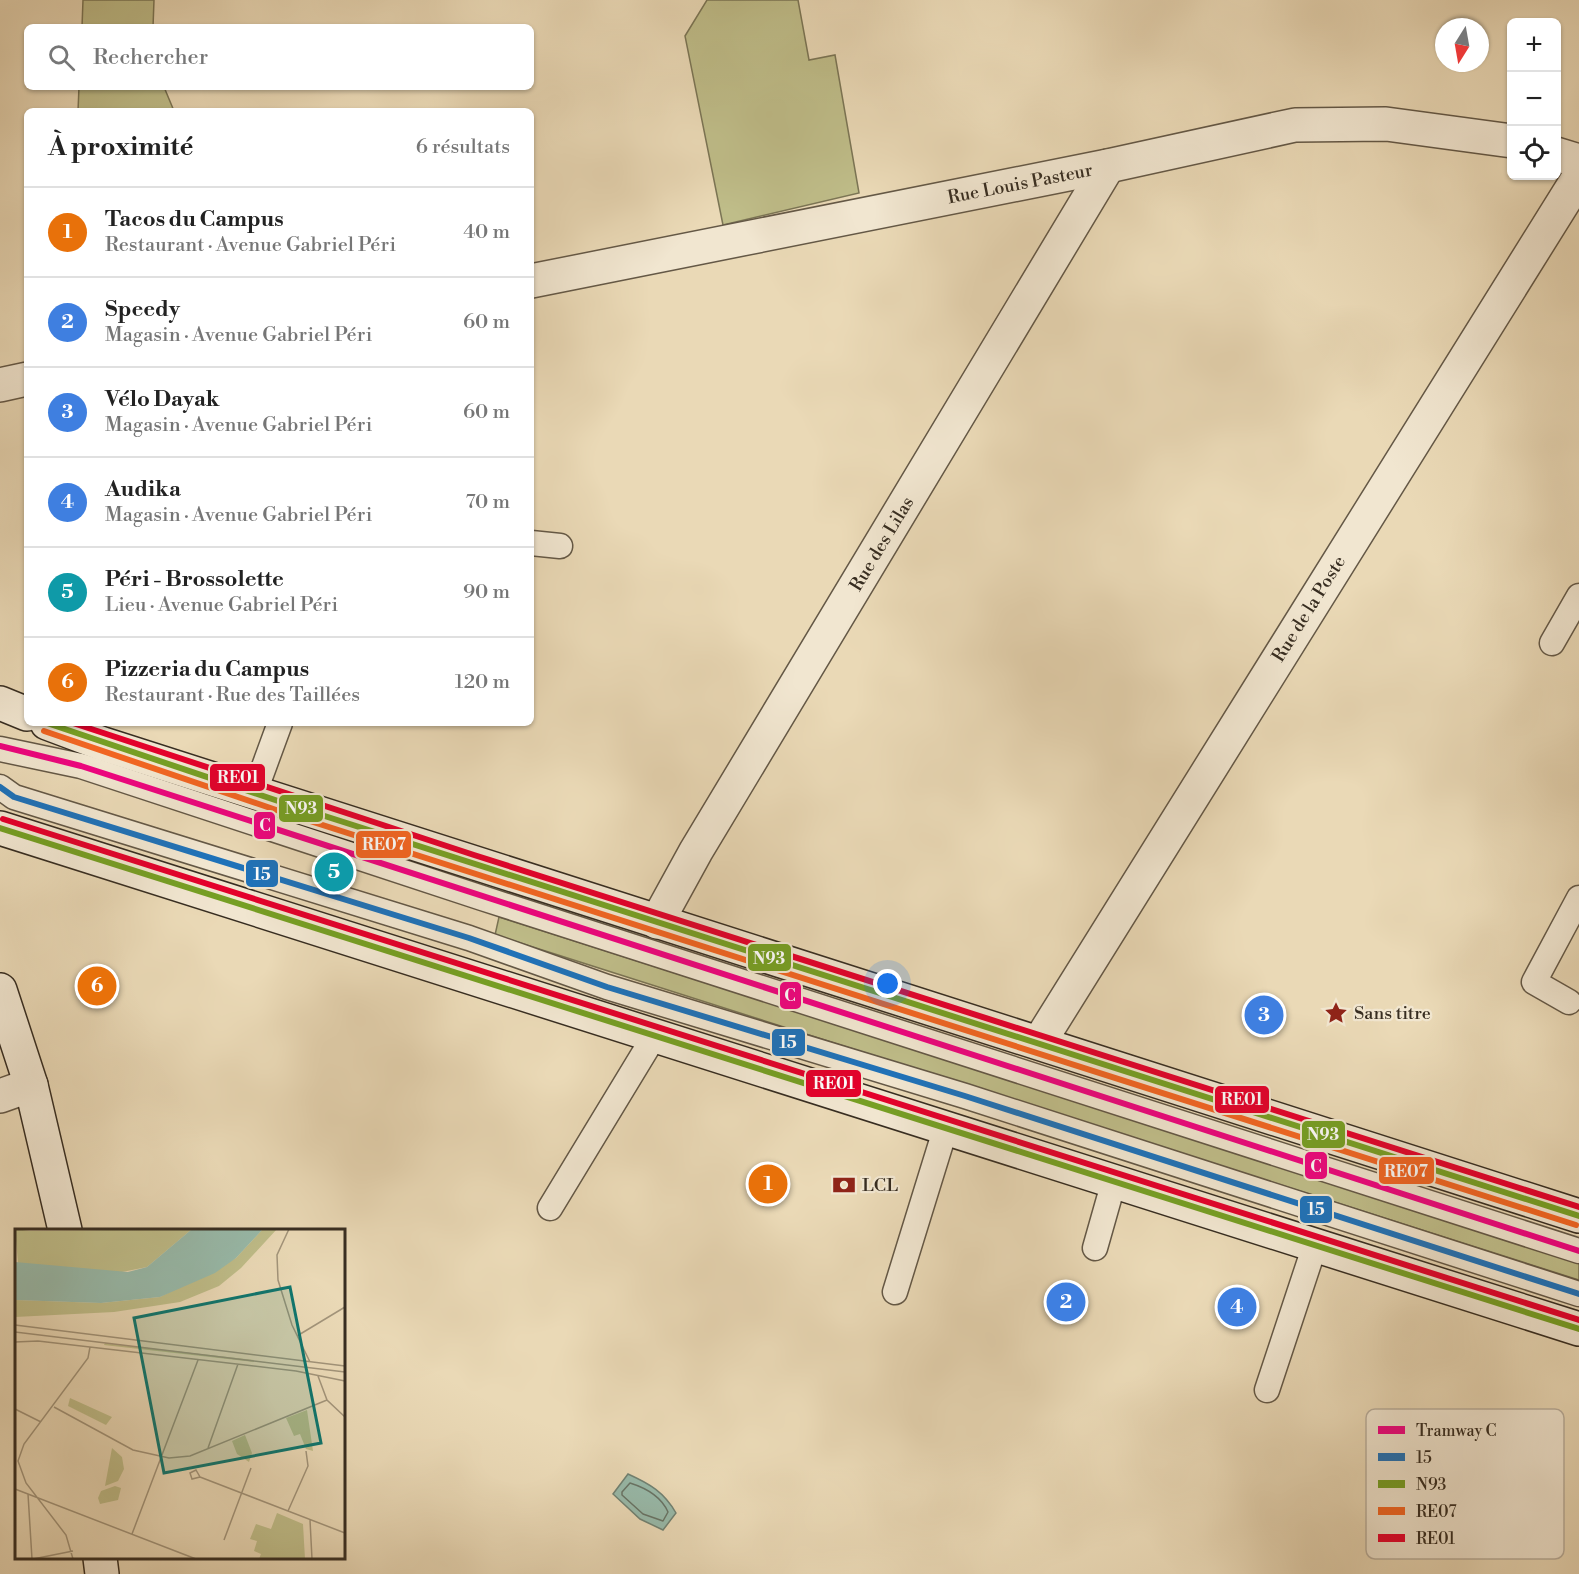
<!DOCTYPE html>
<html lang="fr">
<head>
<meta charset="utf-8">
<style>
	body { margin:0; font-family:"Libre Bodoni",serif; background:#f2f2f2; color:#222 }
	.controls { position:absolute; right:18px; top:18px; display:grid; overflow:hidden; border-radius:9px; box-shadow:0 2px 4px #0004 }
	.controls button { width:54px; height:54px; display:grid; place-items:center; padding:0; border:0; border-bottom:2px solid #e0e0e0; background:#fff; color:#222; font:30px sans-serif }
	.compass { position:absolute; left:1435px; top:18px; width:54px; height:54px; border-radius:50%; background:#fff; box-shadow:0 2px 4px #0004; rotate:191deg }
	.you { position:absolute; left:888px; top:984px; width:21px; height:21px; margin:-15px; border:4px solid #fff; border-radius:50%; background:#1a73e8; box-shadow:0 0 0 9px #1a73e833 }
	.badge { display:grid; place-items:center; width:39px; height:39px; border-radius:50%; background:#ea580c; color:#fff; font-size:20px; font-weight:700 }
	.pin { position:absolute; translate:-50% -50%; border:3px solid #fff; box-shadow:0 2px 6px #0006 }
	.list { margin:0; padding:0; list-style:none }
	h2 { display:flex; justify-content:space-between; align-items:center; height:78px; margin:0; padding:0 24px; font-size:26px }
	h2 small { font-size:20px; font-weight:400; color:#767676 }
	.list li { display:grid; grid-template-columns:39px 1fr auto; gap:18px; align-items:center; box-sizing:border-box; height:90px; padding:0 24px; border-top:2px solid #e0e0e0 }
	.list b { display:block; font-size:22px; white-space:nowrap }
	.list p { margin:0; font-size:20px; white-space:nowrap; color:#767676 }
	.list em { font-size:20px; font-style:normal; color:#767676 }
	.icon { flex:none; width:33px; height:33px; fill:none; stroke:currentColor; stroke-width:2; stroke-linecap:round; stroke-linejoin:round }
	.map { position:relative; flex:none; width:1579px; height:1574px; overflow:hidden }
	.search { position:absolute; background:#fff; box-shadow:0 2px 4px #0004; left:24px; top:24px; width:510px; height:66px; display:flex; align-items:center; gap:15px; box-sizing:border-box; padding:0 21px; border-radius:9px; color:#767676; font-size:22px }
	.panel { position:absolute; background:#fff; box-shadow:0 2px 4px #0004; left:24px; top:108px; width:510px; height:618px; border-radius:9px }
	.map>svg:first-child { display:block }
	.green { fill:#bfbd89; stroke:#7b7555; stroke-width:1.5 }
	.water { fill:#98baaa; stroke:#718273; stroke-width:1.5 }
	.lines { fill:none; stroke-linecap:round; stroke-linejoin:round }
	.shore { stroke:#687466; stroke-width:1.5 }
	.lane-casing { stroke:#645846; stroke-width:27 }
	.street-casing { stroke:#645846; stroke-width:36 }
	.secondary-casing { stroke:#372d21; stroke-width:36 }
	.lane { stroke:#f1e6d0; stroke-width:24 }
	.street { stroke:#f1e6d0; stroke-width:33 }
	.secondary { stroke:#f1e6d0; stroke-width:33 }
	.bus-1-casing { stroke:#f1e6d0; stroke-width:10 }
	.bus-2-casing { stroke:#f1e6d0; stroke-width:10 }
	.bus-3-casing { stroke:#f1e6d0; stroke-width:10 }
	.bus-4-casing { stroke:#f1e6d0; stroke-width:10 }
	.bus-1 { stroke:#1f72b9; stroke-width:6 }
	.bus-2 { stroke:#769f24; stroke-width:6 }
	.bus-3 { stroke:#f26522; stroke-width:6 }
	.bus-4 { stroke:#e4002b; stroke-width:6 }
	.tram-1-casing { stroke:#f1e6d0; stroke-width:10 }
	.tram-1 { stroke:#ee047f; stroke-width:6 }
	.labels { text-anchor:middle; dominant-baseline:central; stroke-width:4.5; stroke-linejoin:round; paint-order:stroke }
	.street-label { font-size:18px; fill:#372d21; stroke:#f1e6d0 }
	.poi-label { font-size:18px; fill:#372d21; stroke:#f1e6d0; text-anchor:start }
	.inset-road { fill:none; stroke:#a2947a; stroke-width:1.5 }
	.view { fill:#0f766e; fill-opacity:0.15; stroke:#0f766e; stroke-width:3 }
	.inset-edge { fill:none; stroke:#372d21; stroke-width:3 }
	.key { fill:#f1e6d0; stroke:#b9ae9c; stroke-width:1.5 }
	.key-label { font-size:16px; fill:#372d21 }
	.line-badge { stroke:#f1e6d0; stroke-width:2 }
	.badge-label { font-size:16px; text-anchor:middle; font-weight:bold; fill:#fff }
</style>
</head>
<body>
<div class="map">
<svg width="1579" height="1574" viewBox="0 0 1579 1574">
	<rect width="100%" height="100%" fill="#ead9b6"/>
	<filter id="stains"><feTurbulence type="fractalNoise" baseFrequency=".00333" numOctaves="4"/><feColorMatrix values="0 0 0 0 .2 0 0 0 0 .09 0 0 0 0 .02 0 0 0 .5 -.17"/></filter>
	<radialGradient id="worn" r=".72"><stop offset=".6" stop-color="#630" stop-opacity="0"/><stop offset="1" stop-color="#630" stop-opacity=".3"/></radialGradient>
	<g class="green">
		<path d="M 83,0 L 154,0 L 153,27 L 82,27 Z"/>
		<path d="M 707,0 L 798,0 L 809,60 L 835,55 L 859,193 L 723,225 L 685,36 Z"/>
		<path d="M 79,87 L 164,87 L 174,111 L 78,111 Z"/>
		<path d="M 499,917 L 1579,1260 L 1579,1280 L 495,935 Z"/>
	</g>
	<path class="water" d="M 628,1474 C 650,1484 664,1492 676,1513 L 663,1530 L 640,1519 L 613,1494 Z"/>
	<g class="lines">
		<path class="shore" d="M 630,1483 C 646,1488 661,1496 668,1512 L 663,1521 L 643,1514 L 622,1495 L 622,1492 Z"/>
		<g class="lane-casing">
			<g id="lane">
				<path d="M 531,543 L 560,546"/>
				<path d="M 1552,643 L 1579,596"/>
				<path d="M 0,749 L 81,766 L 482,898 L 1579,1251"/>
				<path d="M 0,787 L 14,797 L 469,938 L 607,987 L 965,1096 L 1579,1294"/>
				<path d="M 254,794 L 280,723"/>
				<path d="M 1569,1002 L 1534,982 L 1579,898"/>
				<path d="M 550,1208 L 655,1035"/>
				<path d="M 1095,1248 L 1114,1181"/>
				<path d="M 895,1292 L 946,1127"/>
				<path d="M 1267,1390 L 1315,1245"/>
			</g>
		</g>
		<g class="street-casing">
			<g id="street">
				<path d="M 1556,154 L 1579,161"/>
				<path d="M 531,281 L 1108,166 L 1295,125 L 1386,124 L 1512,141"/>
				<path d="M 0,385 L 27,379"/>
				<path d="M 657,922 L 696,851 L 1108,166"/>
				<path d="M 1040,1041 L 1579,177"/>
				<path d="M 0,1096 L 31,1085"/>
			</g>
		</g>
		<g class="secondary-casing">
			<g id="secondary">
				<path d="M 0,703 L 27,714"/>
				<path d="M 47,723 L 103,744 C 594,905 1088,1056 1579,1216"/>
				<path d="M 0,828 L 1579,1329"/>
				<path d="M 0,990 L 31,1085 L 65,1230"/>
				<path d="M 100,1558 L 102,1574"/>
			</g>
		</g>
		<use href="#lane" class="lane"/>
		<use href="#street" class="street"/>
		<use href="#secondary" class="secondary"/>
		<g class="bus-1-casing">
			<path id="bus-1" d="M 0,787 L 14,797 L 469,938 L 607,987 L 965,1096 L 1579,1294"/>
		</g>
		<g class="bus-2-casing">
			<g id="bus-2">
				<path d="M 47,723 L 287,804 L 1579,1216"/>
				<path d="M 0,828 L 1579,1329"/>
			</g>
		</g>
		<g class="bus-3-casing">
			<path id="bus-3" d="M 44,731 L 285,813 L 1576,1225"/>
		</g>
		<g class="bus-4-casing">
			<g id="bus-4">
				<path d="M 73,723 L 474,855 L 1579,1207"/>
				<path d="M 3,819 L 1579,1320"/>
			</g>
		</g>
		<use href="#bus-1" class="bus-1"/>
		<use href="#bus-2" class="bus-2"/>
		<use href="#bus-3" class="bus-3"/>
		<use href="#bus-4" class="bus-4"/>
		<g class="tram-1-casing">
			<path id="tram-1" d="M 0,746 L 81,766 L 1579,1251"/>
		</g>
		<use href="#tram-1" class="tram-1"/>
	</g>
	<defs>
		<g id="sight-bare" transform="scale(1.8)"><path d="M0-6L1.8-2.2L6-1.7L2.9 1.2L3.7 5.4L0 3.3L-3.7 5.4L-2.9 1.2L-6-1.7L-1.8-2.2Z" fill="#8f2418" stroke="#f1e6d0" stroke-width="2.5" paint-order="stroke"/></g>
		<g id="bank-bare" transform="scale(1.8)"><path d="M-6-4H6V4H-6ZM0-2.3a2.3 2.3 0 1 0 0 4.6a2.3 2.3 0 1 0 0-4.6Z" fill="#8f2418" stroke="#f1e6d0" stroke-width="2.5" paint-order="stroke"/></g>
	</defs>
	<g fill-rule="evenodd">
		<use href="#sight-bare" x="1336" y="1013"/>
		<use href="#bank-bare" x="844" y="1185"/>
	</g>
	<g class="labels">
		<g class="street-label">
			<text transform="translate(1020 184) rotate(-11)">Rue Louis Pasteur</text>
			<text transform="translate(882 544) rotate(-59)">Rue des Lilas</text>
			<text transform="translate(1309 609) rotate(-58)">Rue de la Poste</text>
		</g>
		<g class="poi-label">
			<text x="1354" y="1013">Sans titre</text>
			<text x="862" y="1185">LCL</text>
		</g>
	</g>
	<g transform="translate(15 1229)">
		<rect width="330" height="330" fill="#ead9b6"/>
		<path d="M 0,0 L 15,2 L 177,0 L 132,38 L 102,44 L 3,34 ZM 248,0 L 262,0 L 226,39 L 204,57 L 165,73 L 99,83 L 0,88 L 0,71 L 86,74 L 145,68 L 221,29 ZM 90,114 L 239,131 L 239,133 L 89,116 ZM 55,169 L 97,188 L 91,196 L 53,177 ZM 292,181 L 298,222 L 291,220 L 285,205 L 279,207 L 271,189 ZM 230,206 L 237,224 L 234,233 L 222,225 L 217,212 ZM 97,219 L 107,228 L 109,240 L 103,252 L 90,257 ZM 100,257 L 106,259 L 103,271 L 85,275 L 83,269 L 86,262 ZM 262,284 L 288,295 L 290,330 L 244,330 L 246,325 L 239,322 L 242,312 L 235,310 L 241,295 L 256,300 Z" fill="#bfbd89"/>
		<path d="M 177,0 L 248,0 L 221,29 L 200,44 L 145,68 L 86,74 L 0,71 L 0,33 L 113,43 L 132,38 Z" fill="#98baaa"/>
		<path class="inset-road" d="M 274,0 L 262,26 L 263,51 L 277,96 L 295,133M 0,96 L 330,137M 0,103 L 330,143M 282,107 L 330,78M 0,113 L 23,112 L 281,142 L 330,152M 303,147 L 312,171 L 330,188M 39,178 L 118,221 L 154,229 L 175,227 L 312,171M 0,180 L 26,193M 193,219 L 223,135M 181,241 L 185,248 L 177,250 L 175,244 ZM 185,248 L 330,304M 0,260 L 181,330M 13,265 L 17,330M 273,282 L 293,237 L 291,222M 295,291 L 297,330M 117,305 L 183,131M 209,311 L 236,239M 18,330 L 58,322M 58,330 L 51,306 L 11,254 L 3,232 L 9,215 L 73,129 L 75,118"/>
		<path class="view" d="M 275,58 L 306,214 L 149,244 L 119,89 Z"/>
		<rect width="330" height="330" class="inset-edge"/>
	</g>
	<rect x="1366" y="1409" width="198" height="150" rx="9" class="key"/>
	<rect x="1378" y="1426" width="27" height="8" fill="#ee047f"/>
	<rect x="1378" y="1453" width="27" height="8" fill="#1f72b9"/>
	<rect x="1378" y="1480" width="27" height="8" fill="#769f24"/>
	<rect x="1378" y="1507" width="27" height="8" fill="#f26522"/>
	<rect x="1378" y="1534" width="27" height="8" fill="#e4002b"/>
	<g class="key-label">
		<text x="1416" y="1436">Tramway C</text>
		<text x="1416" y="1463">15</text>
		<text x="1416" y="1490">N93</text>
		<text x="1416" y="1517">RE07</text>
		<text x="1416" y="1544">RE01</text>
	</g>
	<g class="line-badge">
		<rect x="209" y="763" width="57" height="29" rx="6" fill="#e4002b"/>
		<rect x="278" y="794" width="46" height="29" rx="6" fill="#769f24"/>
		<rect x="253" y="811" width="23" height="29" rx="6" fill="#ee047f"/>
		<rect x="355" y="830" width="57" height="29" rx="6" fill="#f26522"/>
		<rect x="245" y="859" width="34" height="29" rx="6" fill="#1f72b9"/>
		<rect x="747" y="943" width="45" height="29" rx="6" fill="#769f24"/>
		<rect x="779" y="981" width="23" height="29" rx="6" fill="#ee047f"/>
		<rect x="771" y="1028" width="35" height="29" rx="6" fill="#1f72b9"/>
		<rect x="805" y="1069" width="57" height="29" rx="6" fill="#e4002b"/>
		<rect x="1214" y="1085" width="56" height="29" rx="6" fill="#e4002b"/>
		<rect x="1301" y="1120" width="45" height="29" rx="6" fill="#769f24"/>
		<rect x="1304" y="1151" width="24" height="29" rx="6" fill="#ee047f"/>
		<rect x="1378" y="1156" width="57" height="29" rx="6" fill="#f26522"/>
		<rect x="1299" y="1195" width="34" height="29" rx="6" fill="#1f72b9"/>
	</g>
	<g class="badge-label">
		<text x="238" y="783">RE01</text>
		<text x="301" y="814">N93</text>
		<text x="265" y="831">C</text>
		<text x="384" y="850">RE07</text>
		<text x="262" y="880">15</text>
		<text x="769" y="964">N93</text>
		<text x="790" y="1001">C</text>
		<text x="788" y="1048">15</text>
		<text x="834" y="1089">RE01</text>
		<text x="1242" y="1105">RE01</text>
		<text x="1323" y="1140">N93</text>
		<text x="1316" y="1172">C</text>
		<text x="1406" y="1177">RE07</text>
		<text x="1316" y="1215">15</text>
	</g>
	<rect width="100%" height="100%" filter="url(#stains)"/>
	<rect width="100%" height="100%" fill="url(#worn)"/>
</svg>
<div class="controls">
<button>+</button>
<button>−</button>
<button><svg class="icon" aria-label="locate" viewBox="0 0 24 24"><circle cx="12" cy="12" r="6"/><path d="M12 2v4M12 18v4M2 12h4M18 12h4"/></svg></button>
</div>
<svg class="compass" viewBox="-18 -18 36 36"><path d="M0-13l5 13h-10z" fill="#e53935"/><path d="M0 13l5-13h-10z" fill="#767676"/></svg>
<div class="you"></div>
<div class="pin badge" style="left:768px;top:1184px;background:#e8710a">1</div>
<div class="pin badge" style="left:1066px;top:1302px;background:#3f7fe0">2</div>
<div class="pin badge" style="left:1264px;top:1015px;background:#3f7fe0">3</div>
<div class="pin badge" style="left:1237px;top:1307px;background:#3f7fe0">4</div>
<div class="pin badge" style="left:334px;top:872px;background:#0f9aa8">5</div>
<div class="pin badge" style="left:97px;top:986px;background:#e8710a">6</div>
<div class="search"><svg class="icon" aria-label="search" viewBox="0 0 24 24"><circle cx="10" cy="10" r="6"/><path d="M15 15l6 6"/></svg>Rechercher</div>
<section class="panel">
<h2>À proximité<small>6 résultats</small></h2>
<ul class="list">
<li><span class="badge" style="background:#e8710a">1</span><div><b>Tacos du Campus</b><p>Restaurant · Avenue Gabriel Péri</p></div><em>40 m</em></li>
<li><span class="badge" style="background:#3f7fe0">2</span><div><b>Speedy</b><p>Magasin · Avenue Gabriel Péri</p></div><em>60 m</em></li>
<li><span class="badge" style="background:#3f7fe0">3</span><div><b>Vélo Dayak</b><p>Magasin · Avenue Gabriel Péri</p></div><em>60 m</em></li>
<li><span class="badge" style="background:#3f7fe0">4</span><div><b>Audika</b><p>Magasin · Avenue Gabriel Péri</p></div><em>70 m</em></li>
<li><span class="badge" style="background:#0f9aa8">5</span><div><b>Péri - Brossolette</b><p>Lieu · Avenue Gabriel Péri</p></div><em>90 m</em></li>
<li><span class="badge" style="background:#e8710a">6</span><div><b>Pizzeria du Campus</b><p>Restaurant · Rue des Taillées</p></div><em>120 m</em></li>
</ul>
</section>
</div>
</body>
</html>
